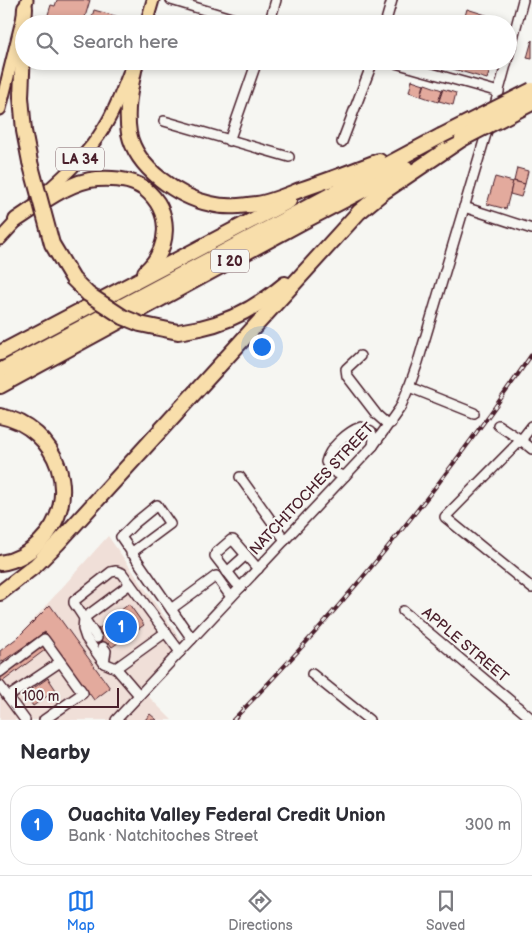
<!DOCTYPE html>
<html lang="en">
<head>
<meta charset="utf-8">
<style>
	body { margin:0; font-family:"Balsamiq Sans",sans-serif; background:#f7f7f7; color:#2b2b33 }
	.scale { position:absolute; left:15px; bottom:12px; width:104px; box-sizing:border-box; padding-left:5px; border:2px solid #4a1f2b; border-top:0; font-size:14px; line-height:18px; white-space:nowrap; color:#4a1f2b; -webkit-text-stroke:4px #f6f6f2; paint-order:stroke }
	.you { position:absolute; left:261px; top:346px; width:18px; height:18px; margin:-12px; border:4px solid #fff; border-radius:50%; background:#1a73e8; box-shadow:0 0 0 8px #1a73e833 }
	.badge { display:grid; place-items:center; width:32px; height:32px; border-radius:50%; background:#1a73e8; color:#fff; font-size:16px; font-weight:700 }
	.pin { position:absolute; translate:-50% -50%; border:2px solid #fff; box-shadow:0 1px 5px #0006 }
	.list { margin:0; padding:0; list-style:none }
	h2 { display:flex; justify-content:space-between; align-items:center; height:65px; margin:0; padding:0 20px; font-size:21px }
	h2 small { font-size:16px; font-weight:400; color:#7c7c81 }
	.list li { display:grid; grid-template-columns:32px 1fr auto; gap:15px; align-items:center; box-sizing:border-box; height:80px; margin:0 10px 10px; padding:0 10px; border:1px solid #e1e1e2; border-radius:20px }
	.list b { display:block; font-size:19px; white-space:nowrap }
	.list p { margin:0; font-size:16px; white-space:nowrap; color:#7c7c81 }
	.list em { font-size:16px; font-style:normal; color:#7c7c81 }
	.icon { flex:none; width:28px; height:28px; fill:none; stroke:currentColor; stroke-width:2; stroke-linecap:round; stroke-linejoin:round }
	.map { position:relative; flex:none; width:532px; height:720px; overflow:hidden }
	.search { position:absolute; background:#fff; box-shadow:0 2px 8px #0003; left:15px; right:15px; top:15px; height:55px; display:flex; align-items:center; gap:12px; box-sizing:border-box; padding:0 18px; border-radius:28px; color:#7c7c81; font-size:19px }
	.sheet { height:155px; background:#fff }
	nav { display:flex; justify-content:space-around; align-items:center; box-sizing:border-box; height:70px; border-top:1px solid #e1e1e2; background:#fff; font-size:14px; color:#7c7c81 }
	nav a { display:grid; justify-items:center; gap:2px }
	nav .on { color:#1a73e8 }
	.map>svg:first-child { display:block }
	.built { fill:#f0dfd8 }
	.building { fill:#e3aa9d; stroke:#4a1f2b }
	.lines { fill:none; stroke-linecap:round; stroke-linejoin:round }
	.minor-casing { stroke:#4a1f2b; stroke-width:12 }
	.major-casing { stroke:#4a1f2b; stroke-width:15 }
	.highway-casing { stroke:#4a1f2b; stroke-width:18 }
	.minor { stroke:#f6f6f2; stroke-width:9 }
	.major { stroke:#f8deab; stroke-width:11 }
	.highway { stroke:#f8deab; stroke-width:14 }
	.rail-casing { stroke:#4a1f2b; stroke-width:4 }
	.rail { stroke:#f6f6f2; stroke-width:2; stroke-dasharray:5.5; stroke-linecap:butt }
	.highway-bridge-casing { stroke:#4a1f2b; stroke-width:18; stroke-linecap:butt }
	.highway-bridge { stroke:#f8deab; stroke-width:14 }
	.labels { text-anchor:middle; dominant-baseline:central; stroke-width:4.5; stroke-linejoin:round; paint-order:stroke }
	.shield { fill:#f6f6f2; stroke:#7e6067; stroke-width:1 }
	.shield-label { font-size:14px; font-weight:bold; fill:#4a1f2b }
	.street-label { font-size:15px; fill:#4a1f2b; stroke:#f6f6f2 }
</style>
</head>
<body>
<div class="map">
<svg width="532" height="720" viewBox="0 0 532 720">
	<rect width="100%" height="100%" fill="#f6f6f2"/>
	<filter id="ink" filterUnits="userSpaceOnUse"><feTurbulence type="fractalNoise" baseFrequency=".02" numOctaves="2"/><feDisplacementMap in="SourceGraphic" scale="10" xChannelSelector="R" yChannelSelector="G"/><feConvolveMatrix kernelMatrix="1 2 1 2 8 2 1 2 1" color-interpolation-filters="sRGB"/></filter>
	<g filter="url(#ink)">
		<g class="built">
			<path d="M 108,536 L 184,644 L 111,720 L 0,720 L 0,651 L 17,638 Z"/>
			<path d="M 146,694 L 172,720 L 121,720 Z"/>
		</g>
		<g class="building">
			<path d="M 57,0 L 90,0 L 83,24 L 50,24 L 50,22 L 46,21 L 51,5 L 55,6 Z"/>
			<path d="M 467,9 L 505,21 L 505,24 L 463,23 Z"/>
			<path d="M 94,10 L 119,17 L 117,24 L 90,24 Z"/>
			<path d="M 532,40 L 532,59 L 527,58 Z"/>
			<path d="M 452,61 L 493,61 L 487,79 L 450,68 Z"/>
			<path d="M 412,80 L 424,84 L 421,96 L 409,92 Z"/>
			<path d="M 425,84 L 442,90 L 438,102 L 421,96 Z"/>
			<path d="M 443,89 L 456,93 L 453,105 L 439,101 Z"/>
			<path d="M 517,168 L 528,171 L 525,184 L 514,181 Z"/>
			<path d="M 495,177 L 513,182 L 506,209 L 487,204 Z"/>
			<path d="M 513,181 L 525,184 L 521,197 L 510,194 Z"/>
			<path d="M 129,604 L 144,625 L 112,647 L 109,643 L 98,651 L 91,642 L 102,634 L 98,629 L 117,616 L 116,614 Z"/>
			<path d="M 50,605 L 110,688 L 94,700 L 45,632 L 0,663 L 0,651 L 17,638 Z"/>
			<path d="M 42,645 L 45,650 L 2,682 L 0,675 Z"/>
			<path d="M 48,678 L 56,690 L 33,706 L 25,694 Z"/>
			<path d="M 150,714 L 157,720 L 145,720 Z"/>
		</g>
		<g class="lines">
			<g class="minor-casing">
				<g id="minor">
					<path d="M 171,0 L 251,24"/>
					<path d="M 269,24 L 276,0"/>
					<path d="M 385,24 L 392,0"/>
					<path d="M 508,57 L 523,0"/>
					<path d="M 388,61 L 499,92"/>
					<path d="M 493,112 L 507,61"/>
					<path d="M 164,121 L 289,157"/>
					<path d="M 229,141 L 257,61"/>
					<path d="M 342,142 L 373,61"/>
					<path d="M 464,207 L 532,229"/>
					<path d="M 360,356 L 346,369 L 347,376 L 377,415 L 386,423 L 391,423"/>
					<path d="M 409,387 L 474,413"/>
					<path d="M 498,425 L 521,440 L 532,449"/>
					<path d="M 532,426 L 521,440 L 445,517 L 532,588"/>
					<path d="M 345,476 C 336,474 330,471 326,462 C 329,448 348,431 361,427 L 371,432 L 374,439 L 373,446"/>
					<path d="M 240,477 L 285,540"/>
					<path d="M 131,553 L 170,524 L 157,505 L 135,523 L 121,537 L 171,609 L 216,576 L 231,597"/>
					<path d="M 227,572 L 246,555"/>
					<path d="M 130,584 L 84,618 L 83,629 L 86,638 L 104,663 L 116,668 L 139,695"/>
					<path d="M 241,587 L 236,583 L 215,556 L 216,553 L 231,540 L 233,540 L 258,569"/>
					<path d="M 171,609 L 192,639"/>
					<path d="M 403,611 L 532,719"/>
					<path d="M 97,638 L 74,603 L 74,601 L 111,572 L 116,571 L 122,573 L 180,652"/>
					<path d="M 103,647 L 106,651 L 104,663"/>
					<path d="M 116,668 L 166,632"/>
					<path d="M 0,672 L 44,639 L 83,693 L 44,720"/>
					<path d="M 312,674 L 369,720"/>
					<path d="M 0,686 L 25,720"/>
					<path d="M 8,697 L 60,662"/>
					<path d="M 116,720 L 373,446 L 400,408 L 409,387 L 418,362 L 489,124"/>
				</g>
			</g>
			<g class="major-casing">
				<g id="major">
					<path d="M 146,24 L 153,0"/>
					<path d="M 0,109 L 27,0"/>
					<path d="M 37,200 C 62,178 88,155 105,126 C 115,110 122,91 129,73"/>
					<path d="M 0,239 L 22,215"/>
				</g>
			</g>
			<g class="highway-casing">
				<g id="highway">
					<path d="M 24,24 L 25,8"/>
					<path d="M 24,26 L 21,97 L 24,131 L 30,162"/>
					<path d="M 136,61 C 131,85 125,109 129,133 C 136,168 178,197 211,204 C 226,208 242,206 257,204 C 271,202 287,195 300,190 C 327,181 353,171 379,161"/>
					<path d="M 16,220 C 39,205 69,181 97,179 C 113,178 132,179 145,189 C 173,212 170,249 145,272"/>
					<path d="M 200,328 C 233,321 260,305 285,284"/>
					<path d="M 0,353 L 289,201"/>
					<path d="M 0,371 L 441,136"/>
					<path d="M 0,386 L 304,221 L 406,168"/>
					<path d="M 0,416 C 58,427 84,499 40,542 C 29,553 16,561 0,563"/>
					<path d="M 0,593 L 36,565 L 58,543 L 359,212 L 382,193 L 462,139"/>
				</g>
			</g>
			<use href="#minor" class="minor"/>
			<use href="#major" class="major"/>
			<use href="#highway" class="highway"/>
			<g class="rail-casing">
				<path id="rail" d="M 233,720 C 343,608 443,484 532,354"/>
			</g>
			<use href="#rail" class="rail"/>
			<g class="highway-bridge-casing">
				<g id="highway-bridge">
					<path d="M 441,136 L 532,90"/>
					<path d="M 462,139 L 532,103"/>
					<path d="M 30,162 L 52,244 L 73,279 L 88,294 L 123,317 L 140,324 L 178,332 L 200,328"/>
				</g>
			</g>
			<use href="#highway-bridge" class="highway-bridge"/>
		</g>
	</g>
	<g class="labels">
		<g class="shield">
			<rect x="56" y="147.5" width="48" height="23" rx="4"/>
			<rect x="211" y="249.5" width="38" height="23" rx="4"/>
		</g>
		<g class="shield-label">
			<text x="80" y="159">LA 34</text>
			<text x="230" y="261">I 20</text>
		</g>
		<g class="street-label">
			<text transform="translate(312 489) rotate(-47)">NATCHITOCHES STREET</text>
			<text transform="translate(465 645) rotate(40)">APPLE STREET</text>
		</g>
	</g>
</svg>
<div class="scale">100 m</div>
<div class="you"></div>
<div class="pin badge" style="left:121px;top:627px">1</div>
<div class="search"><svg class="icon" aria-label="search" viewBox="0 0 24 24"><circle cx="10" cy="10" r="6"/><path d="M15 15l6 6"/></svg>Search here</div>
</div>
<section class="sheet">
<h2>Nearby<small></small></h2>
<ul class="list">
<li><span class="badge">1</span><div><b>Ouachita Valley Federal Credit Union</b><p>Bank · Natchitoches Street</p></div><em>300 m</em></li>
</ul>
</section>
<nav>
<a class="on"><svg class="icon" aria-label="map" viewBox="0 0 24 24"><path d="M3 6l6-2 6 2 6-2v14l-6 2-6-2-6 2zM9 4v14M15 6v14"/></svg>Map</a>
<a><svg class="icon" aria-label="directions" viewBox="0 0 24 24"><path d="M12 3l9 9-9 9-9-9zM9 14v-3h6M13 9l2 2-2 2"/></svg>Directions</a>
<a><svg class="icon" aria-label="saved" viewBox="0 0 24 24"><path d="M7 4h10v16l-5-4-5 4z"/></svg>Saved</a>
</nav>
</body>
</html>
